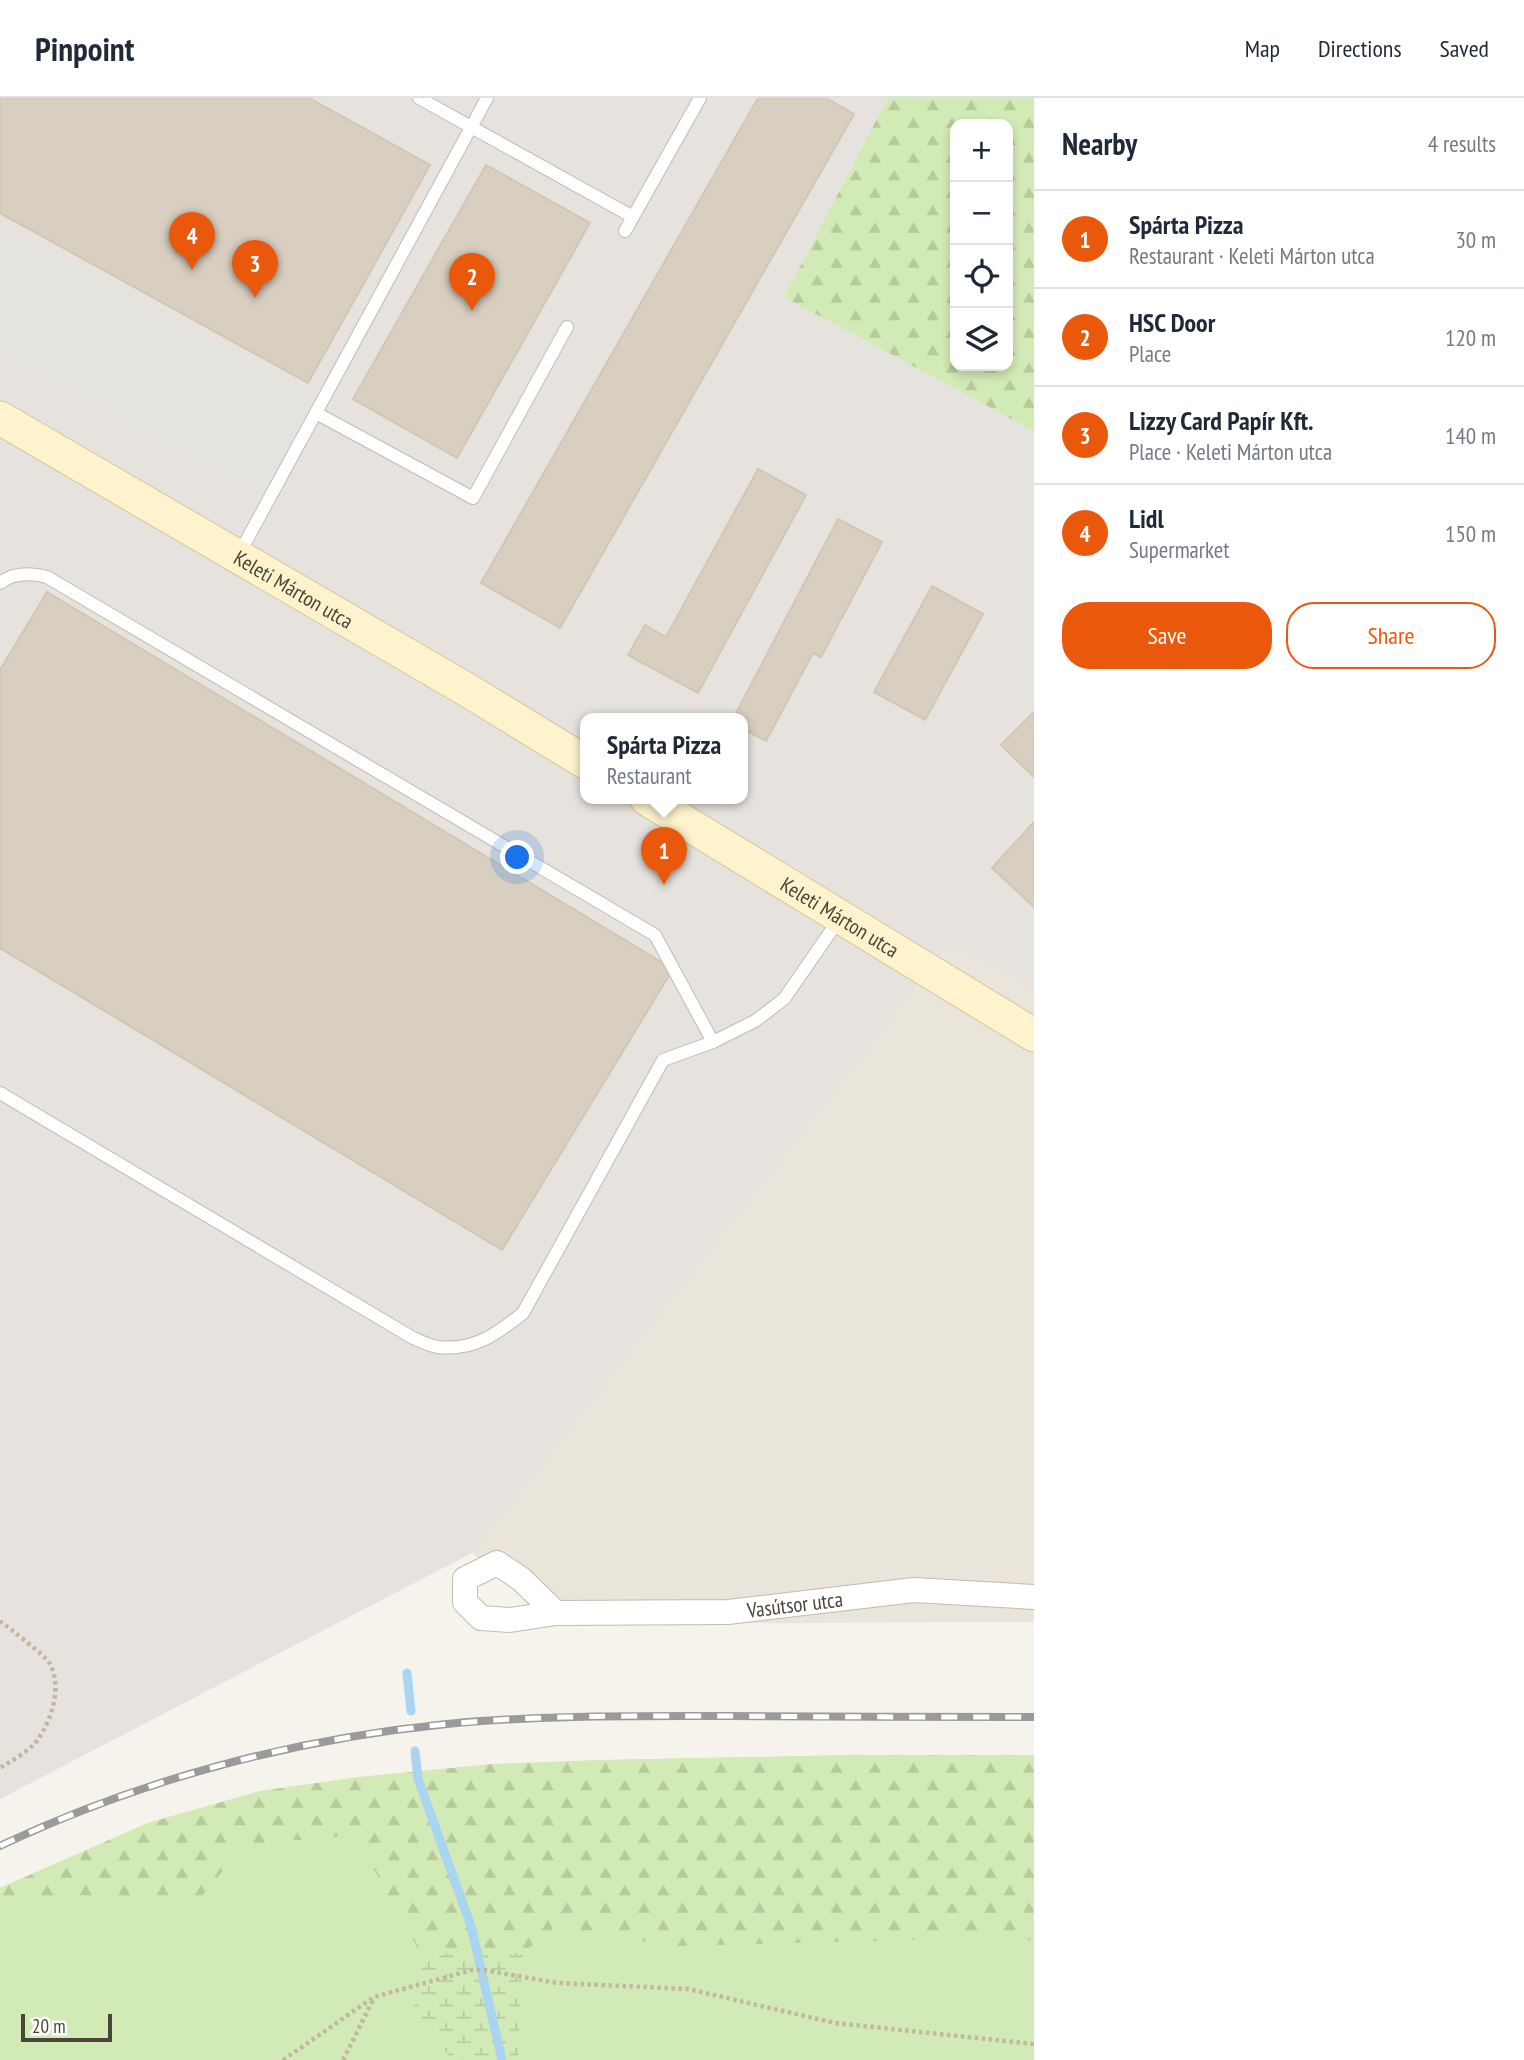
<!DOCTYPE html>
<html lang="en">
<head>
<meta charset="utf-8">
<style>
	body { margin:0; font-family:"PT Sans Narrow",sans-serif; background:#f2f2f3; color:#1f2937 }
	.controls { position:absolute; right:21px; top:21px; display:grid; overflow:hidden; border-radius:14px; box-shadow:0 4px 10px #0003 }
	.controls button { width:63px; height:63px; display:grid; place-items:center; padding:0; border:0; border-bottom:2px solid #e0e1e3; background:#fff; color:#1f2937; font:35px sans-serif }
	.scale { position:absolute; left:21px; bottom:18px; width:91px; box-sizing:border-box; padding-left:7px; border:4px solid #4b4439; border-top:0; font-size:19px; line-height:24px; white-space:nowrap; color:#4b4439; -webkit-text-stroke:5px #fff; paint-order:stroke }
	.you { position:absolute; left:518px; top:760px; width:24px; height:24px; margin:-18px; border:5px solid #fff; border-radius:50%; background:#1a73e8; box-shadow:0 0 0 10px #1a73e833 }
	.badge { display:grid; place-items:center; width:46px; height:46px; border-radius:50%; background:#ea580c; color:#fff; font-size:23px; font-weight:700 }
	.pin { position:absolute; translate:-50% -58px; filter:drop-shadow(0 2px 4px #0008) }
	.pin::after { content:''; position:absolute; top:37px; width:24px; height:21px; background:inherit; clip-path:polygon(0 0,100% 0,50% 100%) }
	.popup { position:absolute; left:580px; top:615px; width:168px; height:91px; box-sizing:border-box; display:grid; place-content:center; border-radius:14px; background:#fff; filter:drop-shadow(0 2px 5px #0005); font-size:23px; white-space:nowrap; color:#747a83 }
	.popup b { font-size:26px; color:#1f2937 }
	.popup::after { content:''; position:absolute; left:50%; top:100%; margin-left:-14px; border:14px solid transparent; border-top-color:#fff }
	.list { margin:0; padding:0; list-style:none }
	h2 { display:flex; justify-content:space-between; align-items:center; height:91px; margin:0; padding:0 28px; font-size:30px }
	h2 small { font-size:23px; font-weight:400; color:#747a83 }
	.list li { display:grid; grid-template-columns:46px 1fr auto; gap:21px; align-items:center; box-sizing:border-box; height:98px; padding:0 28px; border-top:2px solid #e0e1e3 }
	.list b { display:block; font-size:26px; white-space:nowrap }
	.list p { margin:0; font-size:23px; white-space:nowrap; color:#747a83 }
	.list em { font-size:23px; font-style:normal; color:#747a83 }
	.actions { display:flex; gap:14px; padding:21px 28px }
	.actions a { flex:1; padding:16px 0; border:2px solid #ea580c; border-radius:28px; text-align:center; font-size:24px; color:#ea580c }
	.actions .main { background:#ea580c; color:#fff }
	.icon { flex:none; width:38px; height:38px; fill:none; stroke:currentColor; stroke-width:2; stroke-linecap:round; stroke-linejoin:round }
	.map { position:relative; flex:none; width:1034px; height:1962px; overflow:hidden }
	header { display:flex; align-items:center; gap:42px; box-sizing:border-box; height:98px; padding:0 35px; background:#fff; border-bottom:2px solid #e0e1e3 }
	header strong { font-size:33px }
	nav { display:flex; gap:38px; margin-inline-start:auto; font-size:24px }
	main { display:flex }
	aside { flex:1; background:#fff }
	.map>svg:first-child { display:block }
	.residential { fill:#eae5da }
	.industrial { fill:#e6e2dd; fill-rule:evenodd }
	.green { fill:#d2eab5 }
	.forest { fill:url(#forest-firs); fill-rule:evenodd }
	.wetland { fill:url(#wetland-marsh) }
	.parking { fill:#e5e3e0 }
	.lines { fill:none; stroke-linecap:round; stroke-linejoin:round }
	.stream { stroke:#a9d4f2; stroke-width:9 }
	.building { fill:#d8cfc1; stroke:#d3c7b4; stroke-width:2 }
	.lane-casing { stroke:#c2bbae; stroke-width:14 }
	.street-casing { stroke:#c2bbae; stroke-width:26 }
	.secondary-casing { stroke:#d6c79b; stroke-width:35 }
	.path { stroke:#c4b79f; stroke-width:4.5; stroke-dasharray:3.5 3.5; stroke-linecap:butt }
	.lane { stroke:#fff; stroke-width:12 }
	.street { stroke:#fff; stroke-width:24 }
	.secondary { stroke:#fff3cd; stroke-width:33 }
	.rail-casing { stroke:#9a9a9a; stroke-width:8 }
	.rail { stroke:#fff; stroke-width:5; stroke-dasharray:16; stroke-linecap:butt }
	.labels { text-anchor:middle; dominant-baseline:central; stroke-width:7; stroke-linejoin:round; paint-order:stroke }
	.street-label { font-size:21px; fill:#4b4439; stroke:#fff }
</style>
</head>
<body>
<header>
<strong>Pinpoint</strong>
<nav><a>Map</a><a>Directions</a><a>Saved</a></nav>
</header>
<main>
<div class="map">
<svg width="1034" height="1962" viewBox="0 0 1034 1962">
	<defs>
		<pattern id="forest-firs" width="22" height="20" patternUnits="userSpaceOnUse" patternTransform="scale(1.75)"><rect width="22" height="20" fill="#d2eab5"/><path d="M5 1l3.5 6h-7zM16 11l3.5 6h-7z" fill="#b6ca9c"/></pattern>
		<pattern id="wetland-marsh" width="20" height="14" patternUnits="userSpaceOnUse" patternTransform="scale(1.75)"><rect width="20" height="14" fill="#d2eab5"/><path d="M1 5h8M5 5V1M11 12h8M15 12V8" fill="none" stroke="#b6ca9c"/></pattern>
	</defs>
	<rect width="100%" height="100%" fill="#f6f3ec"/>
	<path class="residential" d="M 951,845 L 1034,891 L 1034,1524 L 551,1526 L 472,1455 Z"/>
	<path class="industrial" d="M 0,0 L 888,0 L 784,199 L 1034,333 L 1034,891 L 951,845 L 472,1455 L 0,1701 ZM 585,621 L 743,621 L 743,701 L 585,701 Z"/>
	<path class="green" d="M 858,1657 L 1034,1657 L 1034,1962 L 0,1962 L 0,1790 L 148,1725 L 260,1693 L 360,1679 L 493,1666 L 604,1662 Z"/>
	<g class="forest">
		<path d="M 888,0 L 1034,0 L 1034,333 L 784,199 ZM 955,26 L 1008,26 L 1008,268 L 955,268 Z"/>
		<path d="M 858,1657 L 1034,1657 L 1034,1843 L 1009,1839 L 678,1848 L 552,1831 L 523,1855 L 421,1856 L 355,1737 L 244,1747 L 197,1804 L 21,1804 L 0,1807 L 0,1790 L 148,1725 L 260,1693 L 360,1679 L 493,1666 L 604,1662 Z"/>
	</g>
	<path class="wetland" d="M 523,1855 L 518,1962 L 453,1962 L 413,1916 L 421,1856 Z"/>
	<path class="parking" d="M 0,129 L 322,303 L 269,402 L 0,256 Z"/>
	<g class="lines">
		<g class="stream">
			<path d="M 407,1575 L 411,1613"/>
			<path d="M 415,1653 L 418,1681 L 471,1828 L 502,1962"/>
		</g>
	</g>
	<g class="building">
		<path d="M 0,0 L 309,0 L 430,67 L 308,285 L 0,115 Z"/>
		<path d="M 758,0 L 826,0 L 854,16 L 560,530 L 481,485 Z"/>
		<path d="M 486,67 L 590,125 L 457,360 L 353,301 Z"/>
		<path d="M 758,371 L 806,397 L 698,595 L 628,557 L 645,527 L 666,539 Z"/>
		<path d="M 838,421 L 882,444 L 821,559 L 813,555 L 766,643 L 743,631 L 743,621 L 733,621 Z"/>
		<path d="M 932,488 L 983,516 L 925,622 L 874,594 Z"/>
		<path d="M 47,494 L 673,871 L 502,1152 L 0,850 L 0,572 Z"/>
		<path d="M 1034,614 L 1034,679 L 1001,647 Z"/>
		<path d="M 1034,724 L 1034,809 L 992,770 Z"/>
	</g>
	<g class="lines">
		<g class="lane-casing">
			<g id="lane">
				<path d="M 419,0 L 633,119"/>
				<path d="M 625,133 L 700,0"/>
				<path d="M 316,315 L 473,400 L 567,229"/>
				<path d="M 238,458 L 487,0"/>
				<path d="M 0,485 C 14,474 31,475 47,479 L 655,837 L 713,944"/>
				<path d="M 0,995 L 413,1240 C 421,1243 430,1248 438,1249 C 474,1253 497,1236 523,1215 L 663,962 L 713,944 L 755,923 L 784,901 L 840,820"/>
			</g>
		</g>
		<g class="street-casing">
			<g id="street">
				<path id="s1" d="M 556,1515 L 521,1481 L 497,1465 L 465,1481 L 465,1504 L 481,1520 L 510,1522 L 556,1515 L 728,1514 L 914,1492 L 1034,1499"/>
			</g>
		</g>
		<g class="secondary-casing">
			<g id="secondary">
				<path id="s2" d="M 0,320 L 469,593 L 585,664"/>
				<path id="s3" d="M 647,701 L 1034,937"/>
			</g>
		</g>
		<g class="path">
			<path d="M 0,1523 C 10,1531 45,1557 50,1566 C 62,1589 52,1620 39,1640 C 30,1653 13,1662 0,1670"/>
			<path d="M 283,1962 L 374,1899 L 472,1872 L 484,1872 L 557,1885 L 688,1891 L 835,1925 L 1034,1946"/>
			<path d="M 343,1962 L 374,1900"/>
		</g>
		<use href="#lane" class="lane"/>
		<use href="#street" class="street"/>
		<use href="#secondary" class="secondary"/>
		<g class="rail-casing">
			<path id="rail" d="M 0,1748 C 139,1682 294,1641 447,1626 C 540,1617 634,1618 727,1618 C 829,1619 932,1619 1034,1619"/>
		</g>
		<use href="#rail" class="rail"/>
	</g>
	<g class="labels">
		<g class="street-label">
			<text stroke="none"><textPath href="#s2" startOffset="340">Keleti Márton utca</textPath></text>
			<text stroke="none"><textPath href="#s3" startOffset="226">Keleti Márton utca</textPath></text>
			<text stroke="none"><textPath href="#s1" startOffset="474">Vasútsor utca</textPath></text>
		</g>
	</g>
</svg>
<div class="controls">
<button>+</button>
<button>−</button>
<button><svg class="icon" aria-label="locate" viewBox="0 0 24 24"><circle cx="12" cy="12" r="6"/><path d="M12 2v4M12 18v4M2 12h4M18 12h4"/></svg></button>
<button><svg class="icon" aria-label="layers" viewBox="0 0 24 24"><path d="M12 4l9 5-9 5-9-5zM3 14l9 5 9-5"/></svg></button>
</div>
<div class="scale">20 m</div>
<div class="you"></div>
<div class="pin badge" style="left:664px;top:787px">1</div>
<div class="popup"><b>Spárta Pizza</b>Restaurant</div>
<div class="pin badge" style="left:472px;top:213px">2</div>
<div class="pin badge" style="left:255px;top:200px">3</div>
<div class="pin badge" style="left:192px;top:172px">4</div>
</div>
<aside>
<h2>Nearby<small>4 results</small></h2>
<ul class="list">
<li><span class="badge">1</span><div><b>Spárta Pizza</b><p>Restaurant · Keleti Márton utca</p></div><em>30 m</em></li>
<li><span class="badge">2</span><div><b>HSC Door</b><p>Place</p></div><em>120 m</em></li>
<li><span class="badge">3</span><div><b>Lizzy Card Papír Kft.</b><p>Place · Keleti Márton utca</p></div><em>140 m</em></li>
<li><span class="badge">4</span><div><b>Lidl</b><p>Supermarket</p></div><em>150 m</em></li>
</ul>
<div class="actions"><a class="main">Save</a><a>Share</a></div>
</aside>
</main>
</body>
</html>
